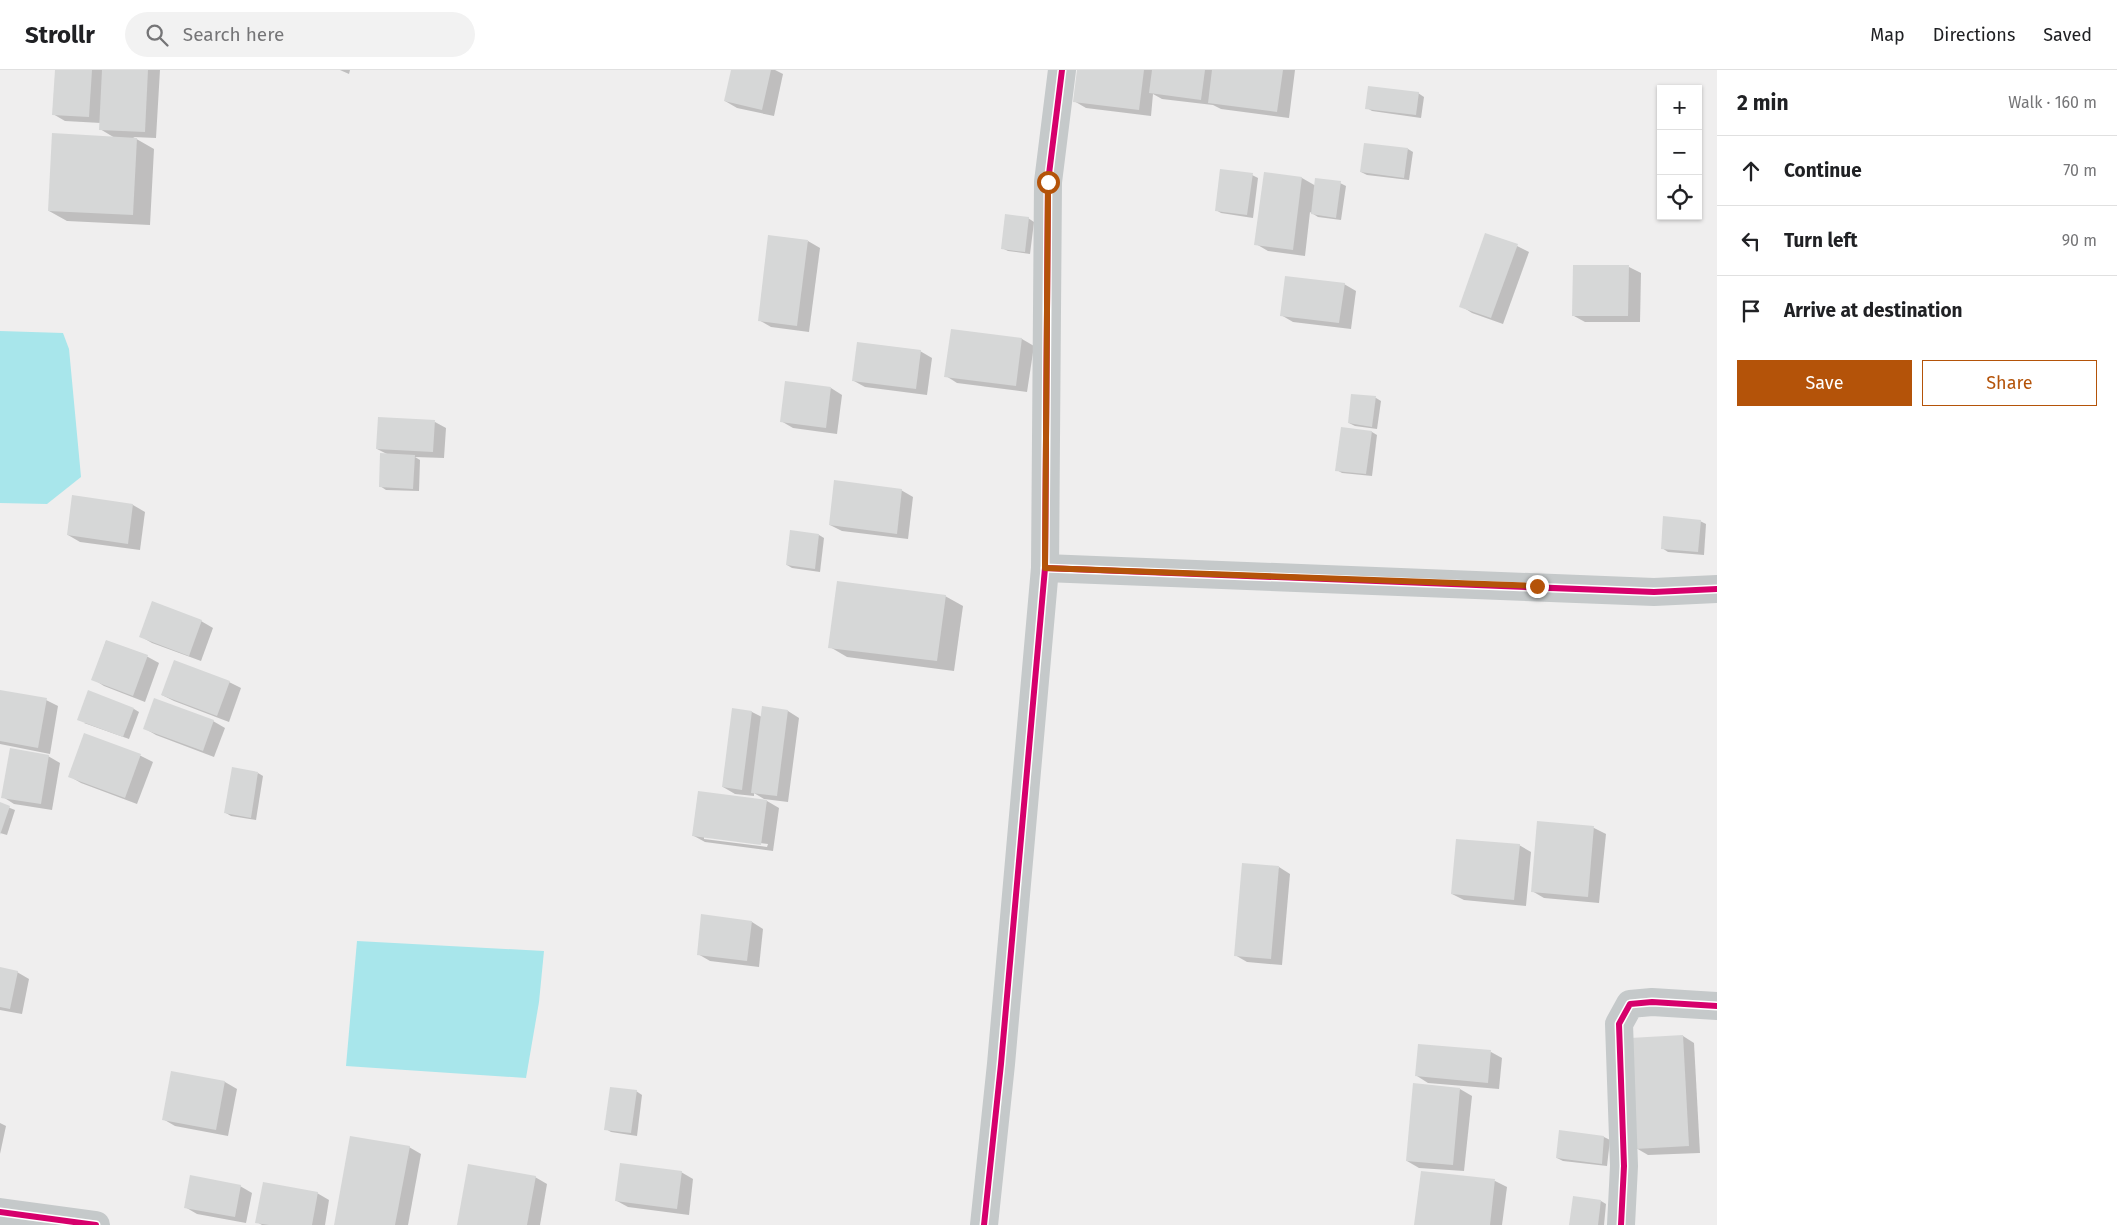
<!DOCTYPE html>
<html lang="en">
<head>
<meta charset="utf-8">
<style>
	body { margin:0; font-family:"Fira Sans",sans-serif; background:#f2f2f2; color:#202124 }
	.controls { position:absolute; right:15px; top:15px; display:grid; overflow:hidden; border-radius:0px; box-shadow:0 1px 4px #0004 }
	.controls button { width:45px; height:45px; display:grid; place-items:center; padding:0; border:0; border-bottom:1px solid #e0e0e0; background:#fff; color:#202124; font:25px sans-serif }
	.stop { position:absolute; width:15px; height:15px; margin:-11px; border:4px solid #b45309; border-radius:50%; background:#fff }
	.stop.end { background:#b45309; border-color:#fff; box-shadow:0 1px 5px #0008 }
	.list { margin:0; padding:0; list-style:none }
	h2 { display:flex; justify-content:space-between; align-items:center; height:65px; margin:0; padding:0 20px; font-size:21px }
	h2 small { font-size:16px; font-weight:400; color:#757577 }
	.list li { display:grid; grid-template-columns:32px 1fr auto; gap:15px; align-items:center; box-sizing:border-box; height:70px; padding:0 20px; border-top:1px solid #e0e0e0 }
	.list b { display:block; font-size:19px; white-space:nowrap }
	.list em { font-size:16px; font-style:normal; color:#757577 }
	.actions { display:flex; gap:10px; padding:15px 20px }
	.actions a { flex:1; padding:11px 0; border:1px solid #b45309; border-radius:0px; text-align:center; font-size:18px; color:#b45309 }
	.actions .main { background:#b45309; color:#fff }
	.icon { flex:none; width:28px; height:28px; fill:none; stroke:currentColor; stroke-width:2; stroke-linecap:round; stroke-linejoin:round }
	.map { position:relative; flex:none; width:1717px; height:1155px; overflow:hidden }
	header { display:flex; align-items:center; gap:30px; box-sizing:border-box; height:70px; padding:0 25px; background:#fff; border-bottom:1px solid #e0e0e0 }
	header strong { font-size:24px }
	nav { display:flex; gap:28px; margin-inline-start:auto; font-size:18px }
	.search { width:350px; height:45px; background:#f2f2f2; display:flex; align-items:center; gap:12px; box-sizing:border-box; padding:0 18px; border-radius:28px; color:#757577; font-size:19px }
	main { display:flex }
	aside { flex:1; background:#fff }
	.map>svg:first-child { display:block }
	.water { fill:#a8e6eb }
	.shadow { fill:#0003; fill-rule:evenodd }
	.building { fill:#d6d7d7 }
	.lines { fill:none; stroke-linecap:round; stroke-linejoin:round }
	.minor { stroke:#c5c9ca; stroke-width:28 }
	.cycleway-casing { stroke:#fff; stroke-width:9 }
	.cycleway { stroke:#d6006c; stroke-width:6 }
	.route { stroke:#b45309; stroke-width:6 }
</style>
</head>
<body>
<header>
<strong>Strollr</strong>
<div class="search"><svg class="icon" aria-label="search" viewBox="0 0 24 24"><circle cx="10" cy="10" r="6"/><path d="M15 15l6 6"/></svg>Search here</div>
<nav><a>Map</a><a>Directions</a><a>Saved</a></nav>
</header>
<main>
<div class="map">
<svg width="1717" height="1155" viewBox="0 0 1717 1155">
	<rect width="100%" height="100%" fill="#efeeee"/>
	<g class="water">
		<path d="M 0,261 L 63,263 L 69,279 L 81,407 L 47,434 L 0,433 Z"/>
		<path d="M 357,871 L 544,881 L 539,932 L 526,1008 L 346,996 Z"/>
	</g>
	<g class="shadow">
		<path d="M 56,0 L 160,0 L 156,68 L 133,67 L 154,79 L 150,155 L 67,151 L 49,141 L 115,68 L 100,59 L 101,53 L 65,51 L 53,44 Z"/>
		<path d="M 340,0 L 350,0 L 349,4 Z"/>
		<path d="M 733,0 L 775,0 L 783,4 L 774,46 L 737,38 L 725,31 Z"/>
		<path d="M 1078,0 L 1295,0 L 1289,48 L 1221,39 L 1213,35 L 1162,29 L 1153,24 L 1151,46 L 1086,38 L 1074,31 Z"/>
		<path d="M 1418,23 L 1424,27 L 1421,48 L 1372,41 L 1367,38 Z"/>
		<path d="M 1408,79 L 1413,82 L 1409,110 L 1367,105 L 1361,102 Z"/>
		<path d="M 1265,104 L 1302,108 L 1316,116 L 1340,113 L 1346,116 L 1341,150 L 1318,147 L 1310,142 L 1305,186 L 1268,181 L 1256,174 Z"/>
		<path d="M 1252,105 L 1258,108 L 1253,148 L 1221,143 L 1216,140 Z"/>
		<path d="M 1028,148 L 1034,152 L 1030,184 L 1008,181 L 1002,178 Z"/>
		<path d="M 808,171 L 820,178 L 809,262 L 771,257 L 759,250 Z"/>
		<path d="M 1517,176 L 1529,182 L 1503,254 L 1472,243 L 1461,236 Z"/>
		<path d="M 1629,197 L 1641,203 L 1640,252 L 1585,252 L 1574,246 Z"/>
		<path d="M 1344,214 L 1356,221 L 1351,259 L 1293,252 L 1281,245 Z"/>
		<path d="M 952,260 L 1022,269 L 1034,276 L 1027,322 L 957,313 L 946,306 Z"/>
		<path d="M 920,281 L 932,288 L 927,325 L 865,317 L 854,311 Z"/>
		<path d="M 831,318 L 842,325 L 837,364 L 793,358 L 781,351 Z"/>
		<path d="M 1353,325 L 1376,328 L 1381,331 L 1377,359 L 1355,356 L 1349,353 Z"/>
		<path d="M 435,352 L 446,358 L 444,388 L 415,387 L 420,390 L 419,421 L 386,420 L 380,416 L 389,385 L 377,379 Z"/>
		<path d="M 1342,358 L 1372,362 L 1377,365 L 1372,406 L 1342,403 L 1337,400 Z"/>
		<path d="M 901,420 L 913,427 L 908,469 L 842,461 L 830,455 Z"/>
		<path d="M 73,427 L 133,435 L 145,442 L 140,480 L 80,472 L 68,465 Z"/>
		<path d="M 1700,451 L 1706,454 L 1704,485 L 1668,482 L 1662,478 Z"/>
		<path d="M 819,465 L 824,468 L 820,502 L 792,498 L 787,495 Z"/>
		<path d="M 945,526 L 963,536 L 954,601 L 847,587 L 830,577 Z"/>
		<path d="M 201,551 L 213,558 L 201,591 L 152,573 L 140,566 Z"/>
		<path d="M 106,571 L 148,587 L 159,593 L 145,632 L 104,616 L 93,609 Z"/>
		<path d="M 229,612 L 241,618 L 229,652 L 174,631 L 162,625 Z"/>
		<path d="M 0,622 L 46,630 L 58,636 L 50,684 L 0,674 Z"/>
		<path d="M 134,639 L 139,642 L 129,669 L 84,653 Z"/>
		<path d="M 733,639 L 752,642 L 762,647 L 788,641 L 799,648 L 788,732 L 764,729 L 754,723 L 754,726 L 735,724 L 723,717 Z"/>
		<path d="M 213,651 L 225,658 L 214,687 L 156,665 L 144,658 Z"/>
		<path d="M 85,665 L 141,686 L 153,692 L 137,734 L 81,713 L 69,706 Z"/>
		<path d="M 48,686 L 60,693 L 52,740 L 14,734 L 3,727 Z"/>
		<path d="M 258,703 L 263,706 L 256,750 L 231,746 L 226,743 Z"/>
		<path d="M 767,731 L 779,738 L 773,781 L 705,772 L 694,766 ZM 704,766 L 768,774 L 767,777 L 704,769 Z"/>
		<path d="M 0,734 L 15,740 L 7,765 L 0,763 Z"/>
		<path d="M 1538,752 L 1594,758 L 1606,764 L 1599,833 L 1544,828 L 1532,821 Z"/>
		<path d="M 1519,775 L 1531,782 L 1526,836 L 1464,830 L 1452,824 Z"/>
		<path d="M 1279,797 L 1290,804 L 1282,895 L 1247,892 L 1235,885 Z"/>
		<path d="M 752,852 L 763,859 L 759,897 L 710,891 L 698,884 Z"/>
		<path d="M 0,899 L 17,902 L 29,909 L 22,944 L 0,940 Z"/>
		<path d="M 1683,966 L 1694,973 L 1700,1083 L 1648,1085 L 1636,1078 Z"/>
		<path d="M 1491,982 L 1502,988 L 1499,1019 L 1428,1013 L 1417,1006 Z"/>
		<path d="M 172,1002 L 225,1012 L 237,1019 L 228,1066 L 175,1056 L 163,1049 Z"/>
		<path d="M 1460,1019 L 1472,1026 L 1464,1101 L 1419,1098 L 1407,1091 Z"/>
		<path d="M 636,1021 L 642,1025 L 637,1066 L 611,1062 L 606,1059 Z"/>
		<path d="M 0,1053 L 6,1056 L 0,1084 Z"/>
		<path d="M 1560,1062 L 1604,1067 L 1610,1070 L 1607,1096 L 1563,1091 L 1557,1088 Z"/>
		<path d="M 409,1077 L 421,1084 L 408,1155 L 335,1155 Z"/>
		<path d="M 681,1102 L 693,1109 L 689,1145 L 628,1137 L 617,1131 Z"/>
		<path d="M 1422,1102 L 1495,1111 L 1507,1117 L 1502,1155 L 1415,1155 Z"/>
		<path d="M 535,1107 L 547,1114 L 540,1155 L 458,1155 Z"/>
		<path d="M 240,1116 L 252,1123 L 246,1153 L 197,1144 L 185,1137 Z"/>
		<path d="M 317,1123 L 329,1130 L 325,1155 L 262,1155 L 257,1152 Z"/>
		<path d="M 1601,1131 L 1606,1134 L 1604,1155 L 1571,1155 Z"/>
	</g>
	<g class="building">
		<path d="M 55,0 L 92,0 L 89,47 L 52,45 Z"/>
		<path d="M 102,0 L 148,0 L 145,62 L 99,60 Z"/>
		<path d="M 731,0 L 771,0 L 762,40 L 724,31 Z"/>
		<path d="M 1077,0 L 1144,0 L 1139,40 L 1073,32 Z"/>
		<path d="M 1152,0 L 1205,0 L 1201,30 L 1149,23 Z"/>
		<path d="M 1212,0 L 1283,0 L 1277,42 L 1208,33 Z"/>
		<path d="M 1368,16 L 1419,22 L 1416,45 L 1365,39 Z"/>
		<path d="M 52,63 L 137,68 L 133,145 L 48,141 Z"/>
		<path d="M 1364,73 L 1408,78 L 1404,108 L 1360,102 Z"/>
		<path d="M 1220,99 L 1253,103 L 1247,145 L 1215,141 Z"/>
		<path d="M 1264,102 L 1302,107 L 1293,180 L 1254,175 Z"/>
		<path d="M 1315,108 L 1341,111 L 1336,148 L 1311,144 Z"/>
		<path d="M 1005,144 L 1029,147 L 1025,182 L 1001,179 Z"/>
		<path d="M 1485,163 L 1518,174 L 1491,248 L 1459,237 Z"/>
		<path d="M 768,165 L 808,170 L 797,256 L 758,251 Z"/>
		<path d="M 1573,195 L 1629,195 L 1628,246 L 1572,246 Z"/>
		<path d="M 1285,206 L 1345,213 L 1339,253 L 1280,246 Z"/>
		<path d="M 951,259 L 1022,268 L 1016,316 L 944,307 Z"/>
		<path d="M 857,272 L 921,280 L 916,319 L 852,311 Z"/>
		<path d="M 785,311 L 831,317 L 826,358 L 780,352 Z"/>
		<path d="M 1351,324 L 1376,326 L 1372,357 L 1348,353 Z"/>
		<path d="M 378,347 L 435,350 L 433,382 L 376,379 Z"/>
		<path d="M 1341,357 L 1372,361 L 1366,404 L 1335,401 Z"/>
		<path d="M 380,383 L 415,385 L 413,419 L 379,417 Z"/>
		<path d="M 834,410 L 902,419 L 897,464 L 829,455 Z"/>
		<path d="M 72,425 L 133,434 L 128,474 L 67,465 Z"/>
		<path d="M 1663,446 L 1701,450 L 1698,482 L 1661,479 Z"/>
		<path d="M 790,460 L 819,464 L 815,499 L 786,495 Z"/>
		<path d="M 837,511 L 946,525 L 937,591 L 828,578 Z"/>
		<path d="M 152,531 L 202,550 L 189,586 L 139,567 Z"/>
		<path d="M 106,570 L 148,585 L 133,626 L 91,610 Z"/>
		<path d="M 174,590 L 230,611 L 217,646 L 161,625 Z"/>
		<path d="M 0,620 L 47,628 L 38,678 L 0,671 Z"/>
		<path d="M 88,620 L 134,638 L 123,667 L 77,650 Z"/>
		<path d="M 154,628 L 214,650 L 203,681 L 143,659 Z"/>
		<path d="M 762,636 L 788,640 L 777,726 L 751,723 Z"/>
		<path d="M 732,638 L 752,641 L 742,720 L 722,717 Z"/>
		<path d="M 84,663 L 141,684 L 125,728 L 68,707 Z"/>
		<path d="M 10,678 L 49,685 L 41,734 L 1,728 Z"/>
		<path d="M 232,697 L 258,702 L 251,748 L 224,743 Z"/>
		<path d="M 698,721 L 767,730 L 761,775 L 692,766 Z"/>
		<path d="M 0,732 L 10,736 L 0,765 Z"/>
		<path d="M 1537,751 L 1594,756 L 1588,827 L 1531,822 Z"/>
		<path d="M 1456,769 L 1520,774 L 1514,830 L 1451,824 Z"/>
		<path d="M 1242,793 L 1279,796 L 1271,889 L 1234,886 Z"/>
		<path d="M 701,844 L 752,851 L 747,891 L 697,885 Z"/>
		<path d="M 0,897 L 18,901 L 10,939 L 0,937 Z"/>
		<path d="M 1683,965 L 1689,1076 L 1635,1079 L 1630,968 Z"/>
		<path d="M 1418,974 L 1491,980 L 1488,1013 L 1415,1006 Z"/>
		<path d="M 171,1001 L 225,1011 L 216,1060 L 162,1050 Z"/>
		<path d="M 1413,1013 L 1460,1018 L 1453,1095 L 1406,1091 Z"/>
		<path d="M 610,1017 L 637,1020 L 631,1063 L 604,1060 Z"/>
		<path d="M 1559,1060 L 1604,1066 L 1602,1094 L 1556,1088 Z"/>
		<path d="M 350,1066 L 410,1076 L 395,1155 L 334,1155 Z"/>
		<path d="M 620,1093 L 682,1101 L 677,1139 L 615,1131 Z"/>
		<path d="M 468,1094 L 536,1106 L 527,1155 L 457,1155 Z"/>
		<path d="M 1421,1101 L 1495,1109 L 1490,1155 L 1414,1155 Z"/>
		<path d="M 190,1105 L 241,1115 L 235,1147 L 184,1138 Z"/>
		<path d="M 263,1112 L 318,1122 L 312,1155 L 269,1155 L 255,1153 Z"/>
		<path d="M 1573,1126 L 1601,1130 L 1598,1155 L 1569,1155 Z"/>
	</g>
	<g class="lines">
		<g class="minor">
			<path d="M 1045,498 L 1654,522 L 1717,519"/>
			<path d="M 0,1142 L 96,1155"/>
			<path d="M 984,1155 L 1001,994 L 1045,498 L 1048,112 L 1062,0"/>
			<path d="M 1621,1155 L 1624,1096 L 1619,954 L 1630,934 L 1652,932 L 1717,936"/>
		</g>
		<g class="cycleway-casing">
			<g id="cycleway">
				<path d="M 1045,498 L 1654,522 L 1717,519"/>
				<path d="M 0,1142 L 96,1155"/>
				<path d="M 984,1155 L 1001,994 L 1045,498 L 1048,112 L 1062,0"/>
				<path d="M 1621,1155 L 1624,1096 L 1619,954 L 1630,934 L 1652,932 L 1717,936"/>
			</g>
		</g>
		<use href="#cycleway" class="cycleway"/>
	</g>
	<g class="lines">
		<path class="route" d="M 1048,112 L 1045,498 L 1537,516"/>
	</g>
</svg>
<div class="controls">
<button>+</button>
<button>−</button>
<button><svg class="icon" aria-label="locate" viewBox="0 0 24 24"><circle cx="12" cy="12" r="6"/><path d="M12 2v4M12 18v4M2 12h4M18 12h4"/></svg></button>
</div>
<div class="stop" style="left:1048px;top:112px"></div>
<div class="stop end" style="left:1537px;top:516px"></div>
</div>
<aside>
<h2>2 min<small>Walk · 160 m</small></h2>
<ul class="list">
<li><svg class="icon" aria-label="ahead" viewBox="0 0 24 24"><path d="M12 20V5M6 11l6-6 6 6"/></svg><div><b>Continue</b></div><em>70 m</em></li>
<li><svg class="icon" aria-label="left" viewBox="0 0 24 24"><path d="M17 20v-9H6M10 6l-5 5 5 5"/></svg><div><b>Turn left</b></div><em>90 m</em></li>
<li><svg class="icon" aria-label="arrive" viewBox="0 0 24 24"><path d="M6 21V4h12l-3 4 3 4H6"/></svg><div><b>Arrive at destination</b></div></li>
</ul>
<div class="actions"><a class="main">Save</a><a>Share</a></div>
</aside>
</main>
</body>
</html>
